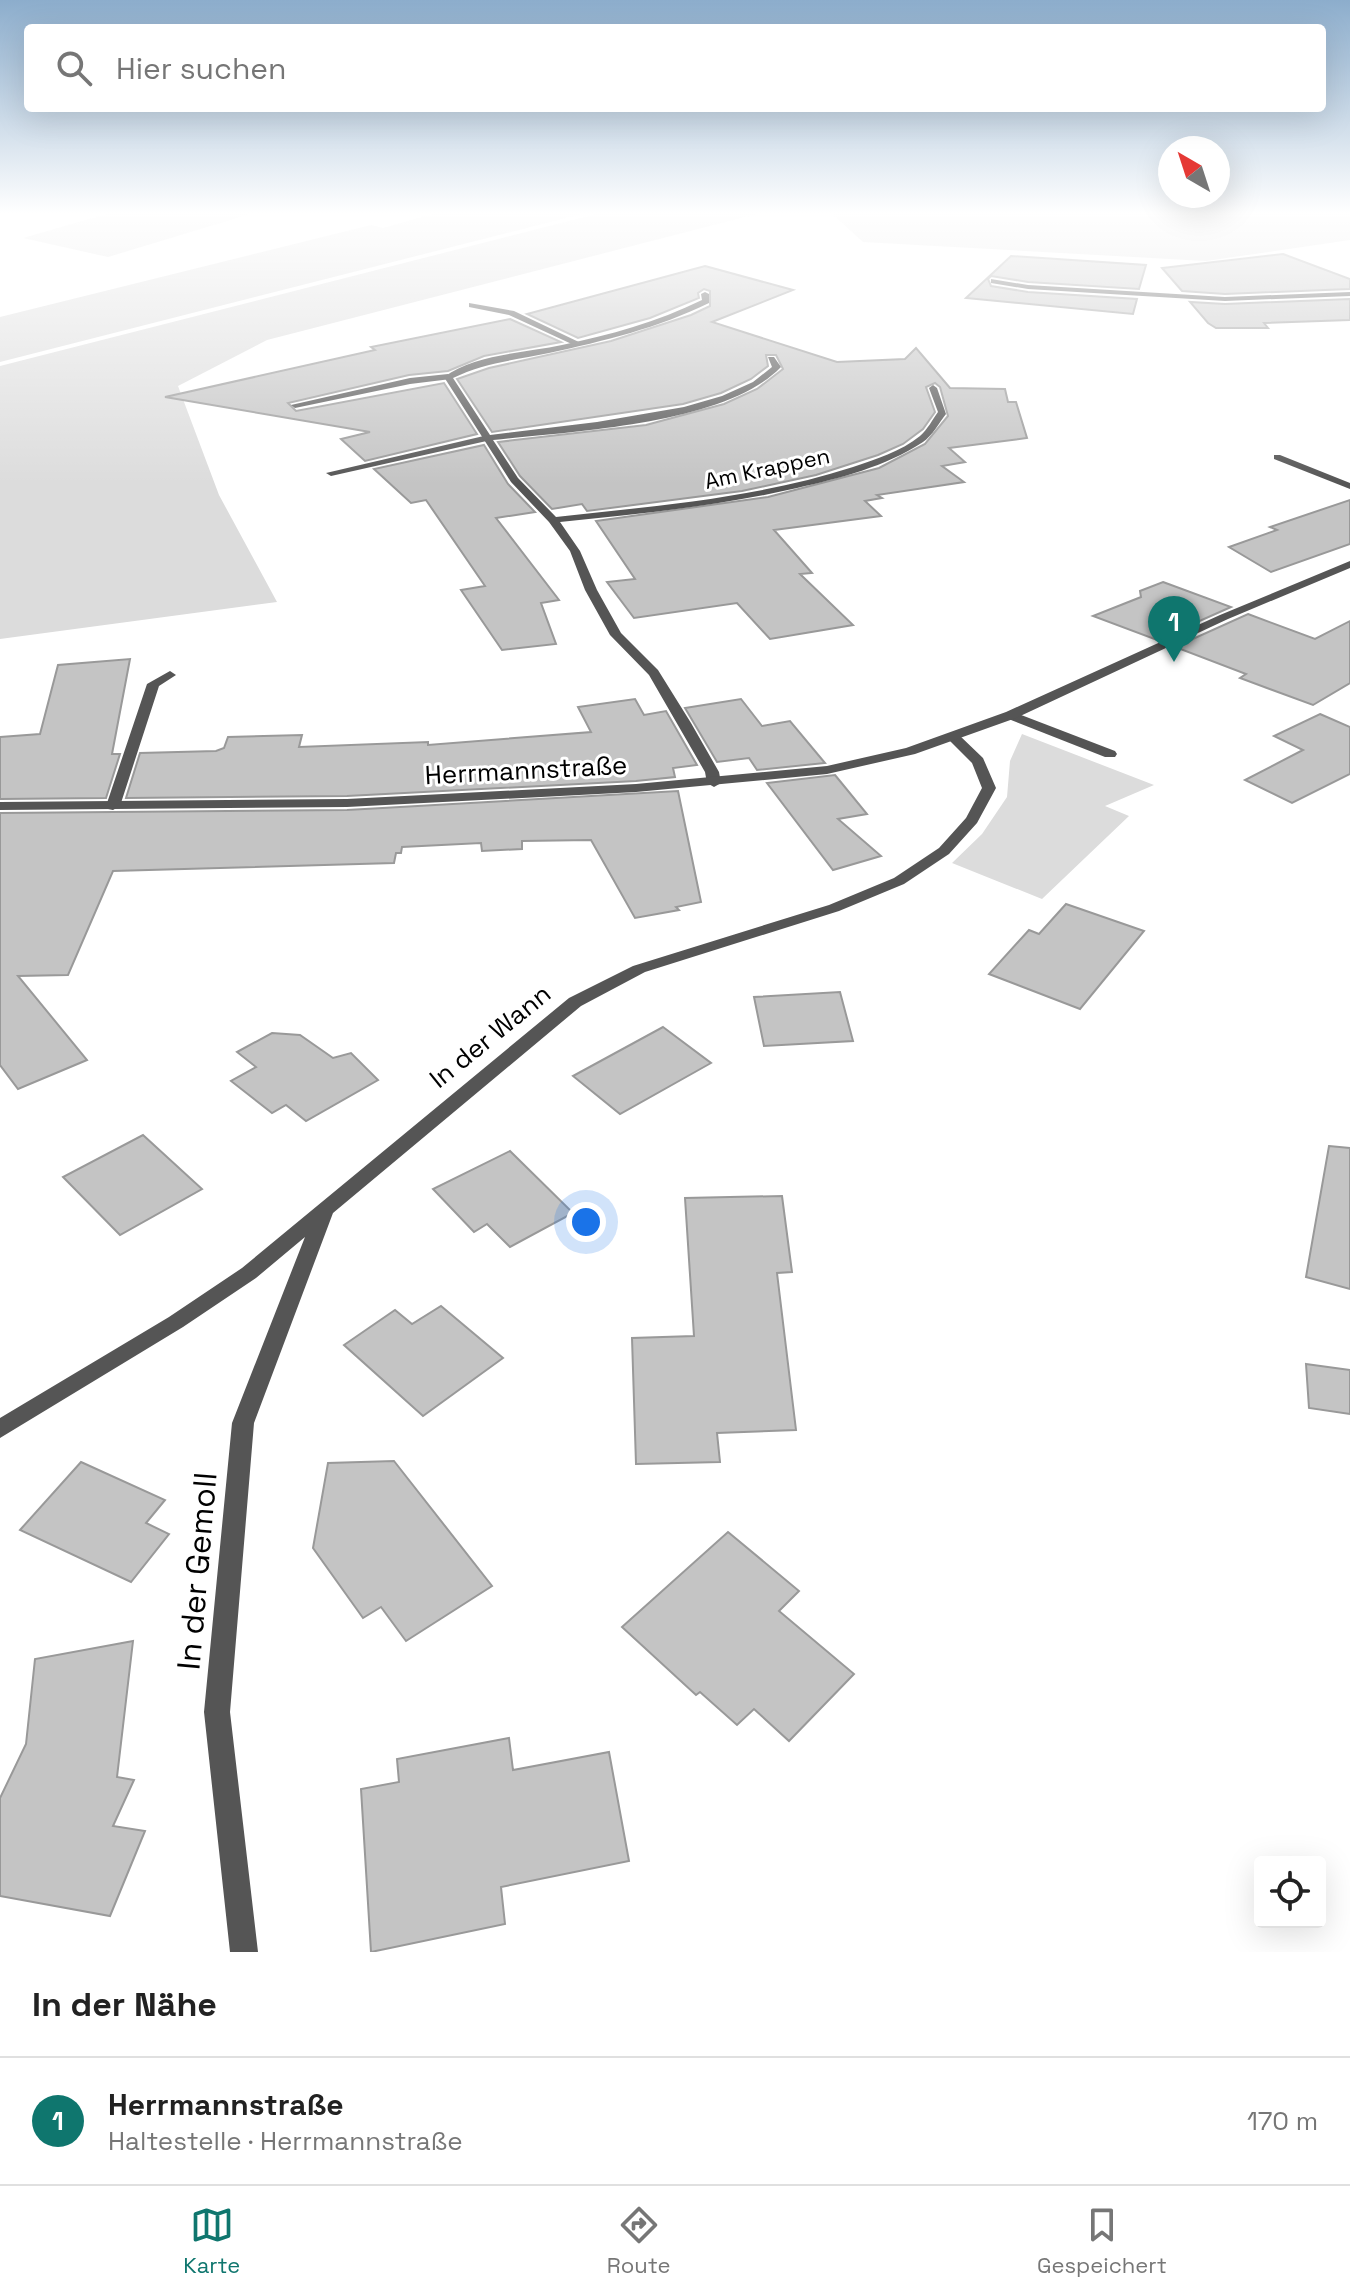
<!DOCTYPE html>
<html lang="de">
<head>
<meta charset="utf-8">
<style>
	body { margin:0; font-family:"Space Grotesk",sans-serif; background:#f2f2f2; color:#222 }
	.controls { position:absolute; right:24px; bottom:24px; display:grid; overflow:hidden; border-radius:8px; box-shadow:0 8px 32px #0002 }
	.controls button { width:72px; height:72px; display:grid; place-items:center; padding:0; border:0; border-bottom:2px solid #e0e0e0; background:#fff; color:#222; font:40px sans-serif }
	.compass { position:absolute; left:1158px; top:136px; width:72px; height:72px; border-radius:50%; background:#fff; box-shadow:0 8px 32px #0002; rotate:321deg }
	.you { position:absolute; left:586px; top:1222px; width:28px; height:28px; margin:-20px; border:6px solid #fff; border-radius:50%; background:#1a73e8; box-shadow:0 0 0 12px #1a73e833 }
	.badge { display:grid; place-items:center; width:52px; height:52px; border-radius:50%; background:#0f766e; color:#fff; font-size:26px; font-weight:700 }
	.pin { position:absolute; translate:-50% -66px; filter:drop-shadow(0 2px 4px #0008) }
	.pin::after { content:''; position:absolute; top:42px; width:28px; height:24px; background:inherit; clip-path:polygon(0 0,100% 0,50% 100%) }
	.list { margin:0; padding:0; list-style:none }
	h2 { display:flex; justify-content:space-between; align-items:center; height:104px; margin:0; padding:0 32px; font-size:34px }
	h2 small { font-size:26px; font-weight:400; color:#767676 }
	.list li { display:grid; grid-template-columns:52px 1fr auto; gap:24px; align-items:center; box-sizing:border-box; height:128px; padding:0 32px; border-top:2px solid #e0e0e0 }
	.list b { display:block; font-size:30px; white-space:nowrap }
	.list p { margin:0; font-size:26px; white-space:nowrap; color:#767676 }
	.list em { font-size:26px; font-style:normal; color:#767676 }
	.icon { flex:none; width:44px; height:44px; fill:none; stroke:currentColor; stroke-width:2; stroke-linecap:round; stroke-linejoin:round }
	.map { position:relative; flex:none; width:1350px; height:1952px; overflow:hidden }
	.search { position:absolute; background:#fff; box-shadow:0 8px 32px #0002; left:24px; right:24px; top:24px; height:88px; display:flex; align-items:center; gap:20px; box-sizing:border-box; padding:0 28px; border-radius:8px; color:#767676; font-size:30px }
	.sheet { height:232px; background:#fff }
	nav { display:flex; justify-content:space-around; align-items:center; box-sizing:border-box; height:112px; border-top:2px solid #e0e0e0; background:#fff; font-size:22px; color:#767676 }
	nav a { display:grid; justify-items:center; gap:4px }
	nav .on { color:#0f766e }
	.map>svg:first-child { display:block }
	.green { fill:#dcdcdc }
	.building { fill:#c4c4c4; stroke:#999; stroke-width:2 }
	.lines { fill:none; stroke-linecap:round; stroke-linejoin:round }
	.service { fill:#555; fill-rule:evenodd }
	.minor { fill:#555; fill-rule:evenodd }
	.tertiary { fill:#555; fill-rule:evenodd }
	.labels { text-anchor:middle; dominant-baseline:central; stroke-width:6; stroke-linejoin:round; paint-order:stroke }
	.far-street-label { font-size:22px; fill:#000; stroke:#fff }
	.street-label { font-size:26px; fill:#000; stroke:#fff }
	.near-street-label { font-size:32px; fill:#000; stroke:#fff }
</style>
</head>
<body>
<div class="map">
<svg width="1350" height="1952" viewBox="0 0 1350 1952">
	<rect width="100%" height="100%" fill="#fff"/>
	<g class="green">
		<path d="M 117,211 L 260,211 L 108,257 L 23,238 Z"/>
		<path d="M 443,211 L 593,211 L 0,362 L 0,317 L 371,225 L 383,228 Z"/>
		<path d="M 608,211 L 768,211 L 267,340 L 178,386 L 219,495 L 277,602 L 0,639 L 0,366 Z"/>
		<path d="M 829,211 L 1350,211 L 1350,240 L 1206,261 L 863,242 Z"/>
		<path d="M 1022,734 L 1154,785 L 1105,806 L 1129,816 L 1042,899 L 952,863 L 982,834 L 1007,797 L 1010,761 Z"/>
	</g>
	<g class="building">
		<path d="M 1283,254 L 1350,279 L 1350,289 L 1225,294 L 1182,291 L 1162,268 Z"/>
		<path d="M 1011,256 L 1146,265 L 1139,289 L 1028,282 L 991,276 L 988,279 L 991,286 L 1028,292 L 1137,299 L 1133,314 L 966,298 Z"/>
		<path d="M 705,266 L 793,290 L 712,322 L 837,362 L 905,359 L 916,348 L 950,388 L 1005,389 L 1008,402 L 1016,402 L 1027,438 L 949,448 L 965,462 L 942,466 L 964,482 L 877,495 L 882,498 L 865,501 L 881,516 L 774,530 L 812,573 L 800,574 L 853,625 L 770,639 L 737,603 L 634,618 L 607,582 L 635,579 L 596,521 L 768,497 L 879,468 L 925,444 L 948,416 L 940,387 L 935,383 L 926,387 L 935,412 L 923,429 L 903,444 L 878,455 L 816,475 L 742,491 L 587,511 L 582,504 L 552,509 L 520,476 L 498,442 L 646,425 L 724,404 L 757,389 L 783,369 L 776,355 L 766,355 L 768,366 L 751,379 L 721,393 L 683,404 L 492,432 L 457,379 L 489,368 L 611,341 L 691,315 L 710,306 L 710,291 L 704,289 L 698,293 L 699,298 L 650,318 L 578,338 L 527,314 Z"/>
		<path d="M 1350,299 L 1350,320 L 1264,323 L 1268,328 L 1216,328 L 1208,323 L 1190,302 L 1225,304 Z"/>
		<path d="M 510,319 L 561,342 L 484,356 L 448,371 L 409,375 L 288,403 L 296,411 L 444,383 L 477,434 L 365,461 L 341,439 L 370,432 L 165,397 L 375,350 L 371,347 Z"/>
		<path d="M 484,445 L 508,484 L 535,512 L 496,518 L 559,600 L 541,603 L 556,644 L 502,650 L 461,590 L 485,586 L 426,500 L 411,503 L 374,469 Z"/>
		<path d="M 1350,500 L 1350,544 L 1271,572 L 1229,547 L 1277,530 L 1270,527 Z"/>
		<path d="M 1163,582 L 1231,607 L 1157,640 L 1093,616 L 1141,597 L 1140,591 Z"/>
		<path d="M 1248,614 L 1315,639 L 1350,621 L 1350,683 L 1313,705 L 1240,678 L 1246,674 L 1175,647 Z"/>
		<path d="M 130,659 L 112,754 L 120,754 L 106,798 L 0,799 L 0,737 L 40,734 L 58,665 Z"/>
		<path d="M 635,699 L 644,715 L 666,711 L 697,765 L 673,768 L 675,777 L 636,781 L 347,796 L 126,798 L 140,753 L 216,751 L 224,748 L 228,737 L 302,735 L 299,747 L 428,742 L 428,745 L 591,732 L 578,707 Z"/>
		<path d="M 741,699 L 762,726 L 790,721 L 825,763 L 757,770 L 749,758 L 717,762 L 685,708 Z"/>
		<path d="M 1320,714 L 1350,727 L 1350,774 L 1292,803 L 1245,780 L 1303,750 L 1274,736 Z"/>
		<path d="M 835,775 L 867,814 L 838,819 L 881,856 L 833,870 L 767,783 Z"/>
		<path d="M 678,791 L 701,902 L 676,907 L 679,910 L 635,918 L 591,840 L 522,841 L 522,849 L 482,851 L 481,843 L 402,847 L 401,853 L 396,853 L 394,863 L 113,871 L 68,975 L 18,976 L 87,1060 L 18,1089 L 0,1065 L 0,813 L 347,810 Z"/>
		<path d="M 1066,904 L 1144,931 L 1080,1009 L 989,974 L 1029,930 L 1039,934 Z"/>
		<path d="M 840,992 L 853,1041 L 764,1046 L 754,997 Z"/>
		<path d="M 663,1027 L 711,1063 L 620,1114 L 573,1076 Z"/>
		<path d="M 272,1033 L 300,1035 L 333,1058 L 351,1053 L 378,1080 L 306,1121 L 286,1105 L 272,1113 L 231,1081 L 256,1067 L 237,1052 Z"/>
		<path d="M 143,1135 L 202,1189 L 120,1235 L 63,1177 Z"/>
		<path d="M 1329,1146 L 1350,1148 L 1350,1289 L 1306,1277 Z"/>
		<path d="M 510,1151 L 573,1213 L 510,1247 L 487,1224 L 474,1232 L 433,1189 Z"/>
		<path d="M 782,1196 L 792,1272 L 777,1273 L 796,1430 L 717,1433 L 720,1462 L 636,1464 L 632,1338 L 694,1336 L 685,1198 Z"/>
		<path d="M 441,1306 L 503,1358 L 423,1416 L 344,1345 L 395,1310 L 412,1324 Z"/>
		<path d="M 1306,1364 L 1350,1370 L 1350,1414 L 1309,1408 Z"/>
		<path d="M 394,1461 L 492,1586 L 406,1641 L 381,1607 L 363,1618 L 313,1548 L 328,1463 Z"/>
		<path d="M 81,1462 L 165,1500 L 146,1523 L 169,1534 L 131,1582 L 20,1530 Z"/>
		<path d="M 728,1532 L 799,1591 L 779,1611 L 854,1674 L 789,1741 L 754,1709 L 737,1725 L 700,1692 L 696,1695 L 622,1627 Z"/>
		<path d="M 133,1641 L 117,1777 L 134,1780 L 113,1826 L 145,1831 L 110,1916 L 0,1896 L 0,1798 L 26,1744 L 35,1659 Z"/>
		<path d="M 509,1738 L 513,1770 L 609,1752 L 629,1861 L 501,1887 L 505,1924 L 371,1952 L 361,1789 L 399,1782 L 397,1759 Z"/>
	</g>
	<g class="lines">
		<g class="service">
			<path d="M 469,303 L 514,311 L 583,344 L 576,346 L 509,315 L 469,307 Z"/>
			<path d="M 448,374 L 452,377 L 451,379 L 410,384 L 295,408 L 291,405 L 410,378 Z"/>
			<path d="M 488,435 L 493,438 L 491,440 L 331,476 L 326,473 Z"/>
			<path d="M 1274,455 L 1280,455 L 1350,483 L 1350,489 L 1274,459 Z"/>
			<path d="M 170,671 L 176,675 L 159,686 L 120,806 L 113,810 L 108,809 L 106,806 L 147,684 Z"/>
			<path d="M 1011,711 L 1115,751 L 1117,754 L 1115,757 L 1105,757 L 1006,718 L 1005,715 Z"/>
		</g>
		<g class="minor">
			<path d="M 991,279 L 1028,285 L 1225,297 L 1350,292 L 1350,296 L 1225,301 L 1028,289 L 991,283 Z"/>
			<path d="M 705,292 L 709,294 L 709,303 C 658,328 604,341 549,353 C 516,360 483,363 453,378 L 490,435 L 597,422 L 684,407 L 722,396 L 753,382 L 772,367 L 768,357 L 774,357 L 781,367 C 725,425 572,431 493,440 L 518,478 L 556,517 C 655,506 757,498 853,467 C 874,460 902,451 920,436 C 927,430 933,419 938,412 L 929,388 L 933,385 L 937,388 L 946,414 C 939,423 932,436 923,442 C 885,467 840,478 797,488 C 719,506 639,514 560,522 L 580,551 L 597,590 L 621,633 L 658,670 L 691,723 L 719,772 L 721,783 L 714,787 L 707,783 L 705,772 L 649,675 L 610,635 L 585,590 L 570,551 L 549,522 L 511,482 L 444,377 C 475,354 525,353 562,345 C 610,335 657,322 702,300 L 701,294 Z"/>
			<path d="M 953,733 L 958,734 L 983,758 L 996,788 L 977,823 L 949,854 L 904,884 L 839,911 L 645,972 L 581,1006 L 333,1213 L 254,1423 L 230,1712 L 258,1952 L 230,1952 L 204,1712 L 232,1423 L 305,1237 L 256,1278 L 183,1327 L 0,1438 L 0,1418 L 169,1317 L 242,1268 L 569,998 L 633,966 L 829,905 L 894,878 L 939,848 L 966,818 L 982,788 L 972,763 L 946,737 Z"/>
		</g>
		<path class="tertiary" d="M 1350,561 L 1350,568 L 1228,619 L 1016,718 L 915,754 L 827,774 L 636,792 L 347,807 L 0,810 L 0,802 L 347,799 L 636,784 L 827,766 L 906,748 L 1006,712 L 1220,615 Z"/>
	</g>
	<linearGradient id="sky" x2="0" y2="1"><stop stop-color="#8cadcc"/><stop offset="0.44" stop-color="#fff"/><stop offset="1" stop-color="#fff" stop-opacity="0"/></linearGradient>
	<rect width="1350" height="484" fill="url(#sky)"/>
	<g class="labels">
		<g class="far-street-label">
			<text transform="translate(767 468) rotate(-12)">Am Krappen</text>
		</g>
		<g class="street-label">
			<text transform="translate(526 770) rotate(-3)">Herrmannstraße</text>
			<text transform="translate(490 1036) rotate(-39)">In der Wann</text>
		</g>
		<g class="near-street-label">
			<text transform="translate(197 1571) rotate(-85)">In der Gemoll</text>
		</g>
	</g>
</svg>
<div class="controls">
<button><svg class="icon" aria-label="locate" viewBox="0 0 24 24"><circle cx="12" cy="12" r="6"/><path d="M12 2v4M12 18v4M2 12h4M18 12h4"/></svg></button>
</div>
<svg class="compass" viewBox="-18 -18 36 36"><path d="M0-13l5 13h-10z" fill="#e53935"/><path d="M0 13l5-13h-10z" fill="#767676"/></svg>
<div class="you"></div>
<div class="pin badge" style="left:1174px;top:662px">1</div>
<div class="search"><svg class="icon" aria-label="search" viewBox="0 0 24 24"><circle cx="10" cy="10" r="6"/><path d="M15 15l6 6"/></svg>Hier suchen</div>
</div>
<section class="sheet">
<h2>In der Nähe<small></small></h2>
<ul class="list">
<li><span class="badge">1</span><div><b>Herrmannstraße</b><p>Haltestelle · Herrmannstraße</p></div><em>170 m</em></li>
</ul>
</section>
<nav>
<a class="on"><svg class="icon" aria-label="map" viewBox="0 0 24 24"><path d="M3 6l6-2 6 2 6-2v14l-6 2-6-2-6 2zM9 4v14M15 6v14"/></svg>Karte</a>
<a><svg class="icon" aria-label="directions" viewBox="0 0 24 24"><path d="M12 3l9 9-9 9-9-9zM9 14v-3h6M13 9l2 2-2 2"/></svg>Route</a>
<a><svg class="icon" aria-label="saved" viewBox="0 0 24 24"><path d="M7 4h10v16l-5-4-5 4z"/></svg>Gespeichert</a>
</nav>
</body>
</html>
